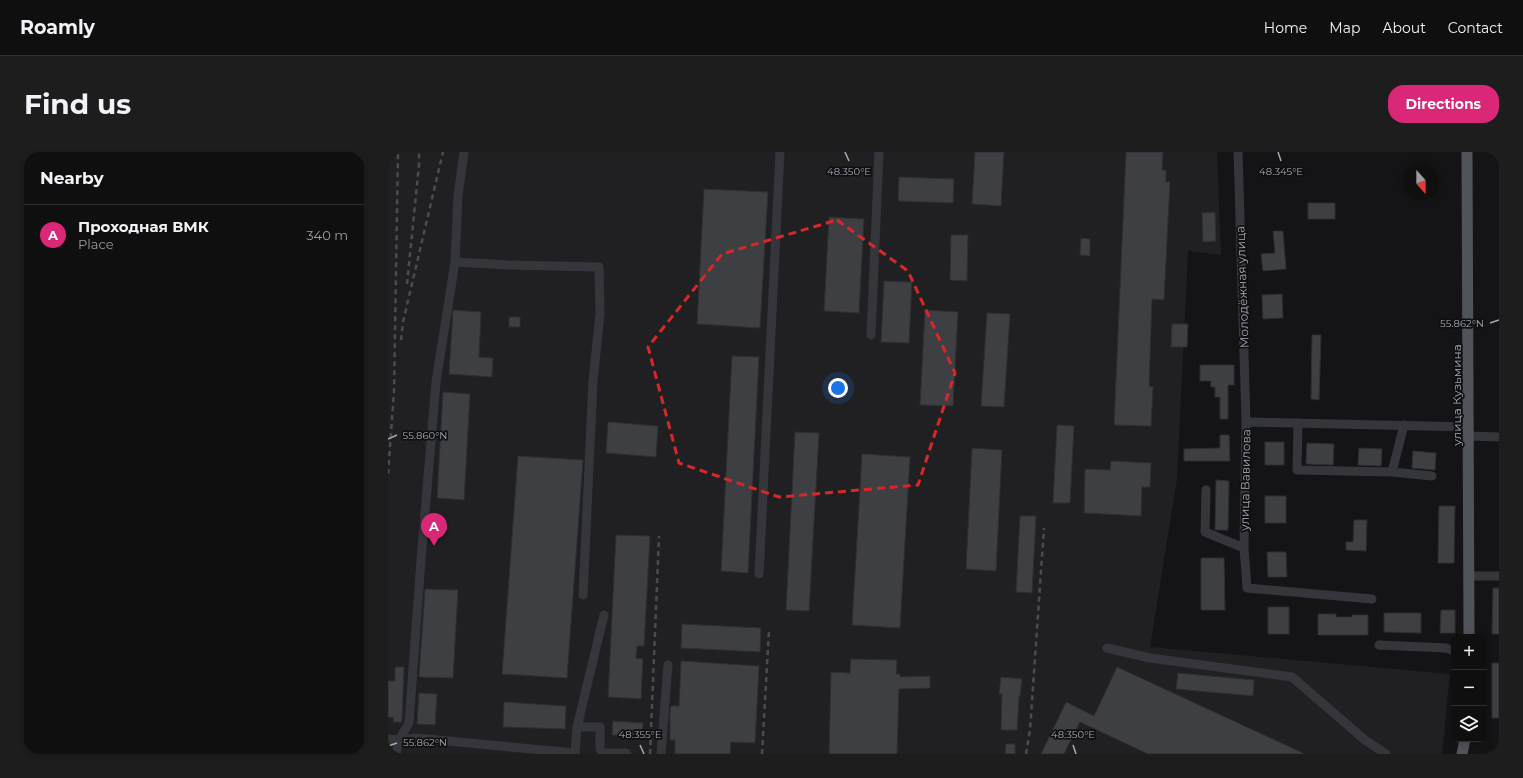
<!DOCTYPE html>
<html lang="en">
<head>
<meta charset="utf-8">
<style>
	body { margin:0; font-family:Montserrat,sans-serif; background:#1d1d1e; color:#f1f3f6 }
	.controls { position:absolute; right:12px; bottom:12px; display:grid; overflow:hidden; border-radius:8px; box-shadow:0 2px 6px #0003 }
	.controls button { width:36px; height:36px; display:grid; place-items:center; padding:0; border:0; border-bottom:1px solid #2f2f30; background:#0f0f10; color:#f1f3f6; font:20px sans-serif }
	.compass { position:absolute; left:1015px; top:12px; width:36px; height:36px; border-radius:50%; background:#0f0f10; box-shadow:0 2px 6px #0003; rotate:159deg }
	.you { position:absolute; left:450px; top:236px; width:14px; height:14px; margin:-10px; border:3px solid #fff; border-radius:50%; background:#1a73e8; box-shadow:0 0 0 6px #1a73e833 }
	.badge { display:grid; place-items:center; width:26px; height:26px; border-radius:50%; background:#db2777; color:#fff; font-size:13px; font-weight:700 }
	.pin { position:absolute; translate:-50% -33px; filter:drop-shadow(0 1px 2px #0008) }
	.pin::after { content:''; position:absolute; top:21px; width:14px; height:12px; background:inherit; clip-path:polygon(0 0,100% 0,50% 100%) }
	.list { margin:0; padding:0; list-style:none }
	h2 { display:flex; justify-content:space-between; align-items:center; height:52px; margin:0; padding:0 16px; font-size:17px }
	h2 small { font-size:13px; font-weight:400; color:#9b9c9f }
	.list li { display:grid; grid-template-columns:26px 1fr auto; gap:12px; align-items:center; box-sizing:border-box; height:60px; padding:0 16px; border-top:1px solid #2f2f30 }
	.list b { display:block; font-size:15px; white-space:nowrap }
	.list p { margin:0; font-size:13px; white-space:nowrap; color:#9b9c9f }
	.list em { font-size:13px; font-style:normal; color:#9b9c9f }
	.icon { flex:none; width:22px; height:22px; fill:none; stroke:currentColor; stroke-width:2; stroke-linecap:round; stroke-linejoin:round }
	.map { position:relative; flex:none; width:1111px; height:602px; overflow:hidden; border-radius:16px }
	header { display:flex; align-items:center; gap:24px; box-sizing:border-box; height:56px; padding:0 20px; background:#0f0f10; border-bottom:1px solid #2f2f30 }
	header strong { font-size:19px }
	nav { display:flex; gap:22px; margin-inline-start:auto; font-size:14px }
	.intro { display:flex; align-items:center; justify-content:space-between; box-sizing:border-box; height:96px; padding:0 24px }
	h1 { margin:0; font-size:28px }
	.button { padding:10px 18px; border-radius:16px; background:#db2777; color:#fff; font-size:14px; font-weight:700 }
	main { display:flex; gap:24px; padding:0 24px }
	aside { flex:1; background:#0f0f10; border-radius:16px; box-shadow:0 2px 6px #0003 }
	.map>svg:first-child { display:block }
	.built { fill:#202023 }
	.building { fill:#3e3f43; stroke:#2e2e32 }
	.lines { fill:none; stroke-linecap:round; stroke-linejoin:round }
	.minor { stroke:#35363b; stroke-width:9 }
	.major { stroke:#51535a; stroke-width:11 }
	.rail { stroke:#4a4c52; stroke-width:2.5; stroke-dasharray:5 4; stroke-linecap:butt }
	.marked { fill:none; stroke:#d62828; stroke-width:3; stroke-dasharray:8 5; stroke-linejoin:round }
	.ticks { fill:none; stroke:#a6aab6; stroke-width:1.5 }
	.labels { text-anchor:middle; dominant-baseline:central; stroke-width:3.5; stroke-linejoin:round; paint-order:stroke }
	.street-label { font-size:12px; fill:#a6aab6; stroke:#0f0f11 }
	.ticks-label { font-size:10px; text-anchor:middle; fill:#a6aab6; stroke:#0f0f11; stroke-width:3.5; stroke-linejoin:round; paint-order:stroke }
</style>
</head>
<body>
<header>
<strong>Roamly</strong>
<nav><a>Home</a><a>Map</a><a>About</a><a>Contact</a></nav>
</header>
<div class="intro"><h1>Find us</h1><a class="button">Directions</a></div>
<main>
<aside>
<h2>Nearby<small></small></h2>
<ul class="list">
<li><span class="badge">A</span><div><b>Проходная ВМК</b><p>Place</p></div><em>340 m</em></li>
</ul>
</aside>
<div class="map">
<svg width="1111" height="602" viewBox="0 0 1111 602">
	<rect width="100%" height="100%" fill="#141416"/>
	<path class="built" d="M 0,0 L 829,0 L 833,103 L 800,99 L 789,327 L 762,495 L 1062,522 L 1054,602 L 0,602 Z"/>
	<g class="building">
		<path d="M 587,0 L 616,0 L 613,54 L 584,52 Z"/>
		<path d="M 738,0 L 775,0 L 774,18 L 778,18 L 778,30 L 782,30 L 776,148 L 764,147 L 761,234 L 765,235 L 763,274 L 726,273 Z"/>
		<path d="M 511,25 L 566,27 L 565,51 L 510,49 Z"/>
		<path d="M 316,37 L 380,40 L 372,176 L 309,172 Z"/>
		<rect x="920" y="51" width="27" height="16"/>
		<path d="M 827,60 L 828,89 L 815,90 L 814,61 Z"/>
		<path d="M 441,65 L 476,67 L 471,161 L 436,159 Z"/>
		<path d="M 885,79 L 895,79 L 898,117 L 875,119 L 873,102 L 887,101 Z"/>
		<path d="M 563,83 L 580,83 L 579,129 L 562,128 Z"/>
		<path d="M 693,86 L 702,87 L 702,104 L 692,103 Z"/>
		<path d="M 496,129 L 524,130 L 521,191 L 493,190 Z"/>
		<path d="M 894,142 L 895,166 L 875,167 L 874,143 Z"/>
		<path d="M 65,158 L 93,160 L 91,205 L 105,206 L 104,225 L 61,222 Z"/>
		<path d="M 537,158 L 570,160 L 565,254 L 532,253 Z"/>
		<path d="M 599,161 L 622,162 L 616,255 L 593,254 Z"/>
		<rect x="121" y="165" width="11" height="10"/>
		<path d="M 784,172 L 800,172 L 799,195 L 783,195 Z"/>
		<path d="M 924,183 L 933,183 L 931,248 L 923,247 Z"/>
		<path d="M 344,204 L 371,205 L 360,421 L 333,419 Z"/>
		<path d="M 812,213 L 846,213 L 846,233 L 840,233 L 840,267 L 832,267 L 832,245 L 827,245 L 827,235 L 823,235 L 823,229 L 812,229 Z"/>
		<path d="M 55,240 L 82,242 L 76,348 L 49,346 Z"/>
		<path d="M 220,270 L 270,274 L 268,305 L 218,301 Z"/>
		<path d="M 669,273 L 686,274 L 682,351 L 665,351 Z"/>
		<path d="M 407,280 L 431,281 L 421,459 L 398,458 Z"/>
		<path d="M 832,283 L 841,283 L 842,309 L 796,309 L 796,297 L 832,296 Z"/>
		<rect x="877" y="290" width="19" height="23"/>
		<path d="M 919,291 L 946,292 L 945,313 L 918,312 Z"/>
		<path d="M 584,296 L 614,298 L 608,419 L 578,417 Z"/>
		<path d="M 971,296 L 994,297 L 993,314 L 970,313 Z"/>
		<path d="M 1025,299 L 1048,301 L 1047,318 L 1024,316 Z"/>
		<path d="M 474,302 L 522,305 L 512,476 L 464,473 Z"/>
		<path d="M 130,304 L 195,308 L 179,526 L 114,522 Z"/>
		<path d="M 723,309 L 763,311 L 762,335 L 754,335 L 753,364 L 696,361 L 697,317 L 722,318 Z"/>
		<path d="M 828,328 L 841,329 L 840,378 L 827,378 Z"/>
		<rect x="877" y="344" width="21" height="27"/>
		<path d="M 1051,354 L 1067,354 L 1066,411 L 1050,411 Z"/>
		<path d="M 632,364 L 648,364 L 644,441 L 628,440 Z"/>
		<path d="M 966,368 L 979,368 L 978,399 L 958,398 L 958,390 L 965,390 Z"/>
		<path d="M 228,383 L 262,384 L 256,494 L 249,494 L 248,506 L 255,507 L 253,547 L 220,545 Z"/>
		<path d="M 879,400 L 898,400 L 899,425 L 880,425 Z"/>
		<path d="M 813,406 L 836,406 L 837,458 L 813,458 Z"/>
		<path d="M 1105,436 L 1111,436 L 1111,482 L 1104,482 Z"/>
		<path d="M 37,437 L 70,438 L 65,526 L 31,525 Z"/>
		<rect x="880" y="455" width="21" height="27"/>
		<path d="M 1053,458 L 1067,458 L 1067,481 L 1052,481 Z"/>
		<path d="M 996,461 L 1033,461 L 1033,481 L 996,480 Z"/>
		<path d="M 930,462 L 948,462 L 948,465 L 964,465 L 964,463 L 980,463 L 980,483 L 930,483 Z"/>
		<path d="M 294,472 L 373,476 L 372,500 L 293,496 Z"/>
		<path d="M 463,507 L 509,508 L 508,522 L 512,522 L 512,525 L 542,524 L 542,536 L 511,537 L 509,602 L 441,602 L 443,520 L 462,521 Z"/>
		<path d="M 293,509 L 371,514 L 367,591 L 343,590 L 342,602 L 287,602 L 287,588 L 282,588 L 282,560 L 283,554 L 291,554 Z"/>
		<rect x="1104" y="511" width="7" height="55"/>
		<path d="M 7,515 L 16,515 L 14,570 L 5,570 L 6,566 L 0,565 L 0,529 L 7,529 Z"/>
		<path d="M 729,515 L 768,533 L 917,602 L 760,602 L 692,570 L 676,602 L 653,602 L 678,550 L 706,564 Z"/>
		<path d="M 790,521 L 866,528 L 865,544 L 788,537 Z"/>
		<path d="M 613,525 L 634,527 L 632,544 L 631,544 L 629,578 L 613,578 L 614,542 L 611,542 Z"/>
		<path d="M 31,541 L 49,542 L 47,573 L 29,572 Z"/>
		<path d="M 116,550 L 178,554 L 177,577 L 115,575 Z"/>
		<path d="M 225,569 L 255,571 L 254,585 L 224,583 Z"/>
		<path d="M 618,592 L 627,592 L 627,602 L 617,602 Z"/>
	</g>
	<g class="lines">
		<g class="minor">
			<path d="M 850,0 L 858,270 L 856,396 L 859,436 L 984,447"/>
			<path d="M 67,110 L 121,113 L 211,115 L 212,162 L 205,229 L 195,443"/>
			<path d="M 483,183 L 491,0"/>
			<path d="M 858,270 L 1081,275"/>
			<path d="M 910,271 L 909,318 L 1004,320 L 1016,273"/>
			<path d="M 1081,284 L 1111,285"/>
			<path d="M 1004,320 L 1044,324"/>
			<path d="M 818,338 L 817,380 L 856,396"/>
			<path d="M 371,422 L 392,0"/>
			<path d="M 1081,424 L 1111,424"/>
			<path d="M 991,493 L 1058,496 L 1066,499"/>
			<path d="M 719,496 L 762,506 L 904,525 L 977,588 L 998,602"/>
			<path d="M 189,575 L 212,575 L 212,596 L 214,601 L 238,601 L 239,602"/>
			<path d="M 0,587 L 11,588 L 21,571 L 33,408 L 48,230 L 67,110 L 70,44 L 76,0"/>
			<path d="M 187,601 L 189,575 L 216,463"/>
			<path d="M 8,602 L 11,588 L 28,586 L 187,601 L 187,602"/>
			<path d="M 273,602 L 280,513"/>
		</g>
		<g class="major">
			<path d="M 1079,0 L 1081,485"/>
			<path d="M 1074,602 L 1077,587"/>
		</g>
		<g class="rail">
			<path d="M 19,132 L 31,13 L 31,0"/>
			<path d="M 13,188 L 15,170 L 55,0"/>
			<path d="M 0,322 L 6,240 L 10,0"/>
			<path d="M 262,602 L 271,384"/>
			<path d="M 374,602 L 381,478"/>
			<path d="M 638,602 L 642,578 L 656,376"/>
		</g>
	</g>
	<path class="marked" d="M 449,68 L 520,119 L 567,221 L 530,333 L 391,345 L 291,311 L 260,195 L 334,102 Z"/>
	<path class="ticks" d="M 457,0 L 461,9M 890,0 L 893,9M 1102,171 L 1111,168M 0,287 L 9,283M 252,593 L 256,602M 685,593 L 688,602M 0,594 L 9,591"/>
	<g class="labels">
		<g class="street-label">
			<text transform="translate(854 135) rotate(-92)">Молодёжная улица</text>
			<text transform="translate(1068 243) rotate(-90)">улица Кузьмина</text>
			<text transform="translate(857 328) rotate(-89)">улица Вавилова</text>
		</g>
	</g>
	<g class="ticks-label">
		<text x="461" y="23">48.350°E</text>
		<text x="893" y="23">48.345°E</text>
		<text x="1074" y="175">55.862°N</text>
		<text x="37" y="287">55.860°N</text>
		<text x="252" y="586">48.355°E</text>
		<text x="685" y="586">48.350°E</text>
		<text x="37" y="594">55.862°N</text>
	</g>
</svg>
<div class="controls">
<button>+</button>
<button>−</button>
<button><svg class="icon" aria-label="layers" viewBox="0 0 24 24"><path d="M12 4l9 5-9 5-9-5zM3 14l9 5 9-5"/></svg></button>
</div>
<svg class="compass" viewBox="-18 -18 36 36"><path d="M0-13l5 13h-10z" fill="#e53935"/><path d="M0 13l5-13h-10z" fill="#9b9c9f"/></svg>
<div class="you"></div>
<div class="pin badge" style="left:46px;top:394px">A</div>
</div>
</main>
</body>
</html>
